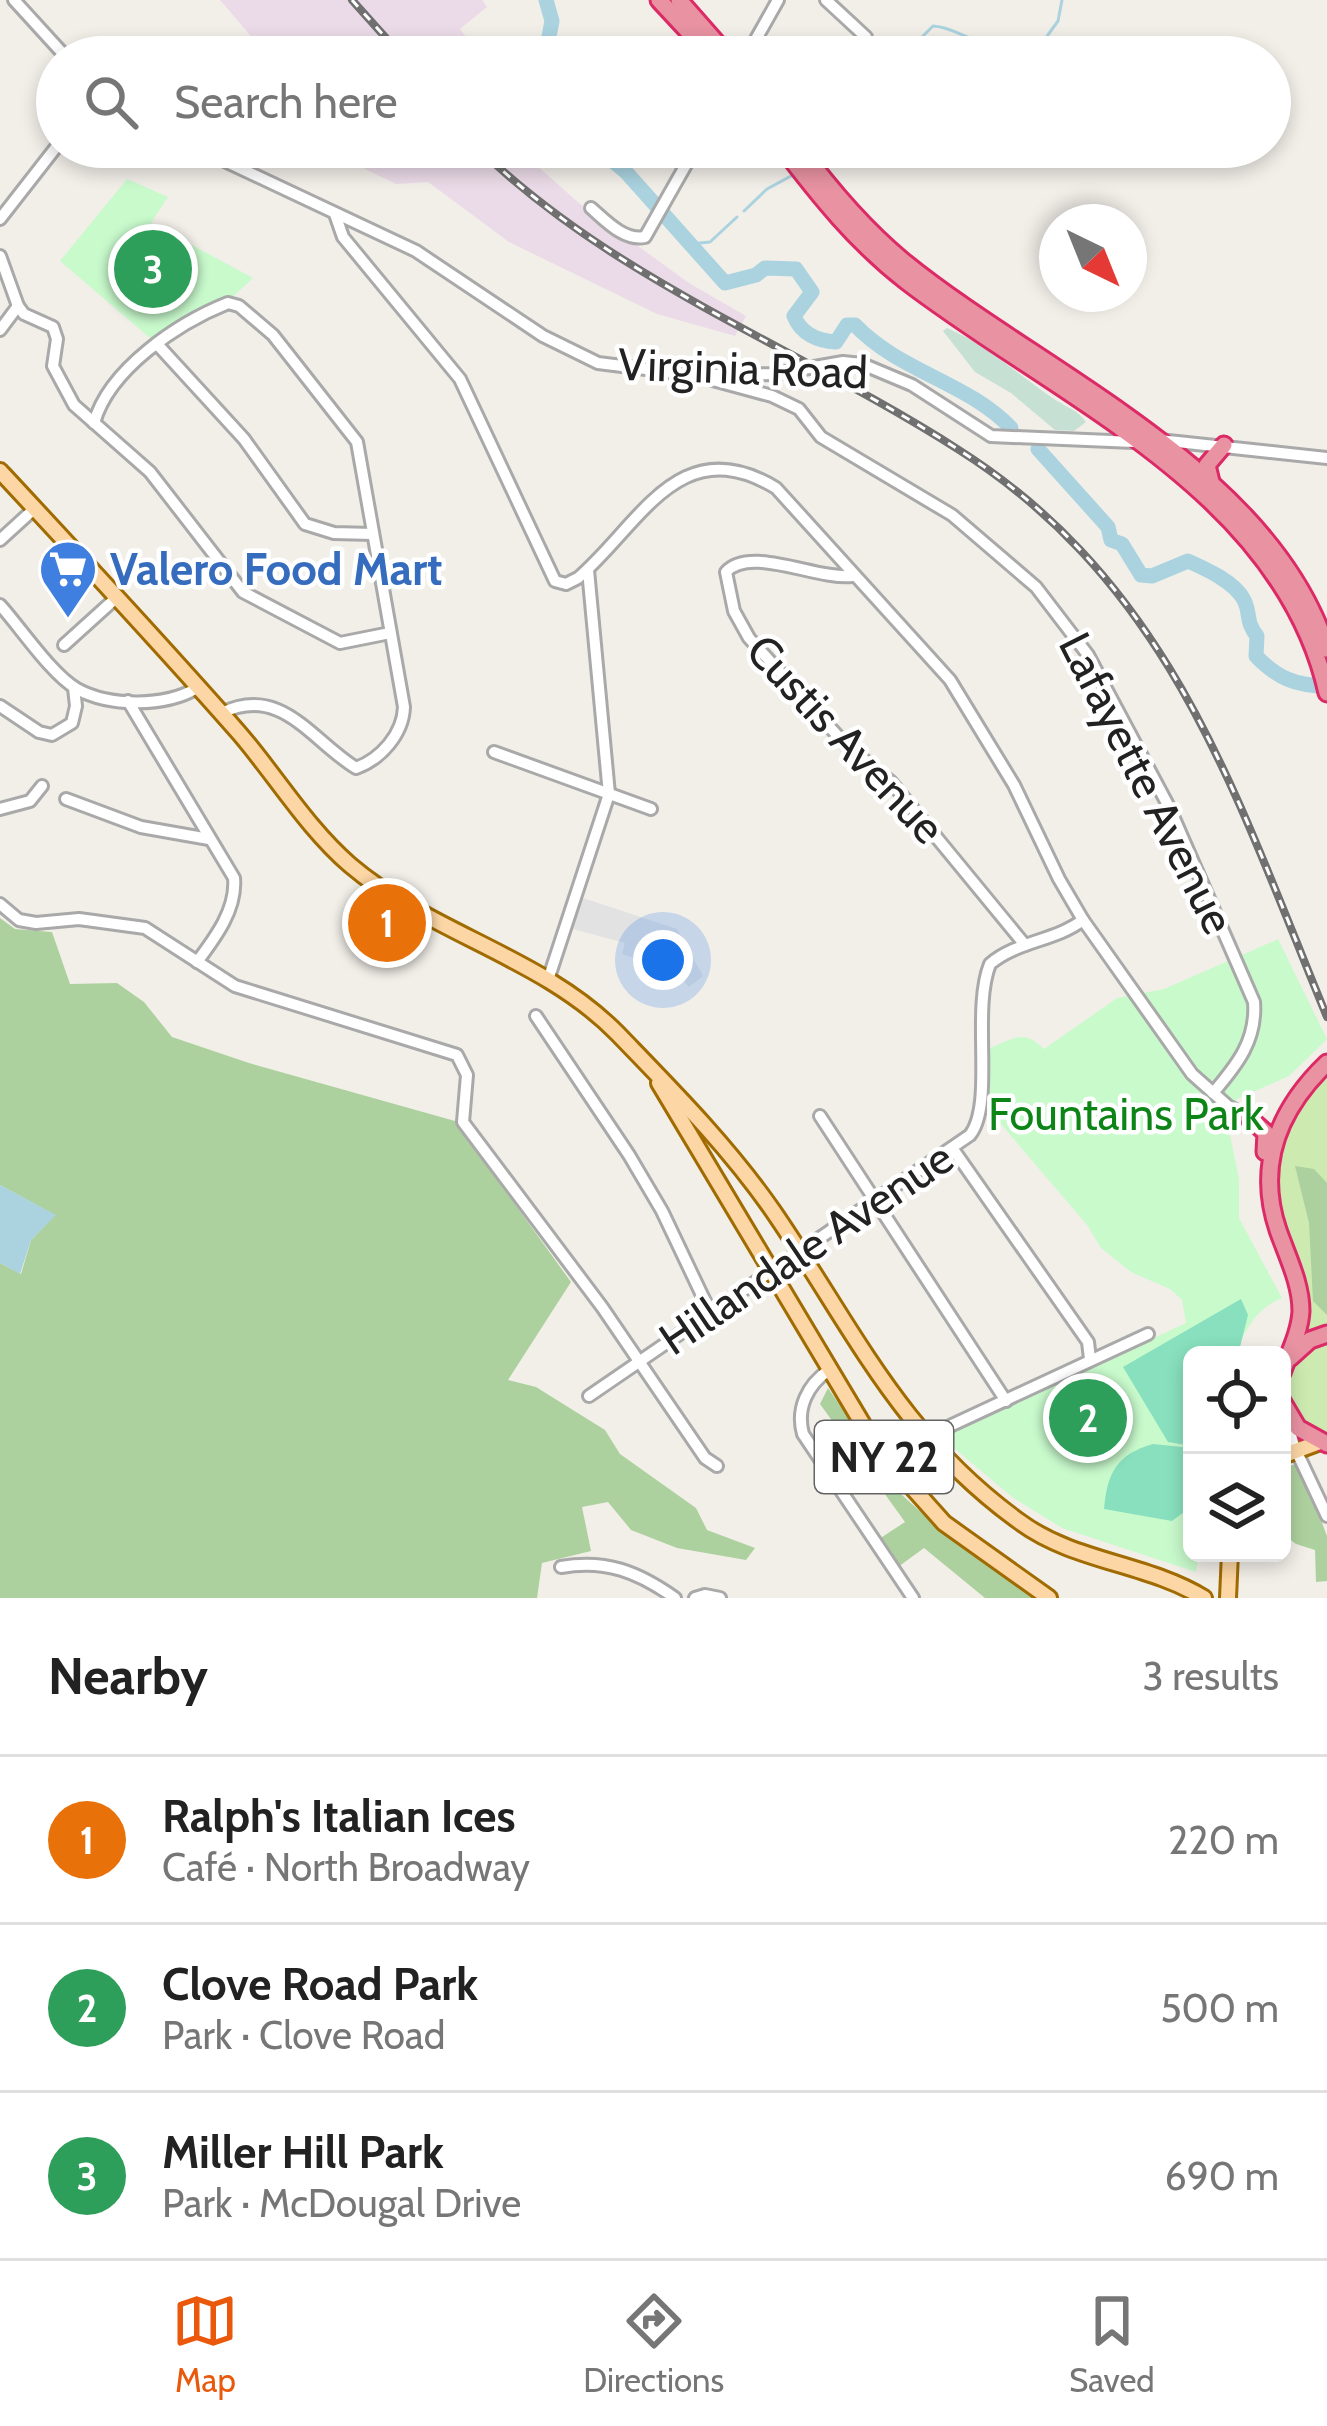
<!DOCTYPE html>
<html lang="en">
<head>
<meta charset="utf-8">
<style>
	body { margin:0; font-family:Cabin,sans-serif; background:#f2f2f2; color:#222 }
	.controls { position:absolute; right:36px; bottom:36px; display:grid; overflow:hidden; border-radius:18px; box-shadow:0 6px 18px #0003 }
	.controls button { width:108px; height:108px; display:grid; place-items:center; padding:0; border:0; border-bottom:3px solid #e0e0e0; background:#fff; color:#222; font:60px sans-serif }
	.compass { position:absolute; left:1039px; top:204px; width:108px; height:108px; border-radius:50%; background:#fff; box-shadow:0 6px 18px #0003; rotate:137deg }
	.you { position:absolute; left:663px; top:960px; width:42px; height:42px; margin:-30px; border:9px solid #fff; border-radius:50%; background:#1a73e8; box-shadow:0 0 0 18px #1a73e833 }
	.badge { display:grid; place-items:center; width:78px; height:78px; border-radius:50%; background:#ea580c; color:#fff; font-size:39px; font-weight:700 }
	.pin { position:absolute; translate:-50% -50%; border:6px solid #fff; box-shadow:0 3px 12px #0006 }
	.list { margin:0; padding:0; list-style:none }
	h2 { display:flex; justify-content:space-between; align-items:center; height:156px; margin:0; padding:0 48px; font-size:51px }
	h2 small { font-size:39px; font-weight:400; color:#767676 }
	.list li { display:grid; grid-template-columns:78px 1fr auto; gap:36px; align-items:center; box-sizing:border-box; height:168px; padding:0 48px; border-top:3px solid #e0e0e0 }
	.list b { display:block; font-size:45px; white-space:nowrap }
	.list p { margin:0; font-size:39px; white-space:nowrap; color:#767676 }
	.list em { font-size:39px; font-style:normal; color:#767676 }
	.icon { flex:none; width:66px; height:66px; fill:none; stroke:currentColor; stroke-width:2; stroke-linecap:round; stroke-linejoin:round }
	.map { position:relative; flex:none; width:1327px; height:1598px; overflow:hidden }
	.search { position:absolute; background:#fff; box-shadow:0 6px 18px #0003; left:36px; right:36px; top:36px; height:132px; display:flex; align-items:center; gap:30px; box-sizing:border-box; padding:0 42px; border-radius:66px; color:#767676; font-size:45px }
	.sheet { height:660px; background:#fff }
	nav { display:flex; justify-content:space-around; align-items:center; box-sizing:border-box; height:168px; border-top:3px solid #e0e0e0; background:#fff; font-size:33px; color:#767676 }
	nav a { display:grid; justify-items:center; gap:6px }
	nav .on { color:#ea580c }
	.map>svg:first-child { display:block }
	.industrial { fill:#ebdbe8 }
	.grass { fill:#cdebb0 }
	.forest { fill:#add19e }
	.wetland { fill:#c6e0d4 }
	.park { fill:#c8facc }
	.pitch { fill:#88e0be }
	.parking { fill:#e2e2e2 }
	.water { fill:#aad3df }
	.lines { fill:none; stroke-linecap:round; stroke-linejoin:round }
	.stream { stroke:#aad3df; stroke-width:3 }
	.river { stroke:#aad3df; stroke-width:15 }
	.minor-casing { stroke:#a9a9a9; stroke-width:16 }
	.major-casing { stroke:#a06b00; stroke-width:20 }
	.highway-casing { stroke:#dc2a67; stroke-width:21 }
	.minor { stroke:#fff; stroke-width:10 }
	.major { stroke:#fcd6a4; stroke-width:14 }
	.highway { stroke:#e892a2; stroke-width:15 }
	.rail-casing { stroke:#707070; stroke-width:8 }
	.rail { stroke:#fff; stroke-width:3; stroke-dasharray:9; stroke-linecap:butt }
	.labels { text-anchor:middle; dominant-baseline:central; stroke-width:9; stroke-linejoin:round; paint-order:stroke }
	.shield { fill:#fff; stroke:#646464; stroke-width:3 }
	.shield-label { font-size:42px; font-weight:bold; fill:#222 }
	.street-label { font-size:45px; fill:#222; stroke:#fff }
	.shop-label { font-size:45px; font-weight:bold; fill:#366cbe; stroke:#fff; text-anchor:start }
	.park-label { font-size:45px; fill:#0c8416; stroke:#fff }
</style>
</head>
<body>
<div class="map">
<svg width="1327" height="1598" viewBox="0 0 1327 1598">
	<rect width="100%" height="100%" fill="#f2efe9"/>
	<g class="industrial">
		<path d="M 220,0 L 482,0 L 487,7 L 460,29 L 479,54 L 475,57 L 269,57 Z"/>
		<path d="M 346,147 L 516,147 L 580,204 L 689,283 L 746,316 L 735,336 L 657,314 L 509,242 L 428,182 L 396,184 L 365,169 Z"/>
	</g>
	<g class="grass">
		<path d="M 1327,1074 L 1327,1331 L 1308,1338 L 1302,1333 C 1293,1289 1267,1204 1274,1163 C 1281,1128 1303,1098 1327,1074 Z"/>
		<path d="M 1327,1342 L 1327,1436 C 1279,1415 1274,1362 1327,1342 Z"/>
	</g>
	<g class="forest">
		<path d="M 0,918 L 15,929 L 52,932 L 70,984 L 117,983 L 144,1002 L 172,1037 L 249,1063 L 455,1121 L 571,1282 L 508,1380 L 536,1387 L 605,1430 L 620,1454 L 696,1508 L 707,1530 L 755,1548 L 746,1560 L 677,1548 L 631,1530 L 608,1502 L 582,1507 L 591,1551 L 542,1563 L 537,1598 L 0,1598 L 0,1263 L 21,1274 L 31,1240 L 55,1215 L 0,1185 Z"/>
		<path d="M 1295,1166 L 1314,1169 L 1327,1183 L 1327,1315 L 1313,1301 L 1309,1223 Z"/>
		<path d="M 828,1388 L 901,1494 L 948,1537 L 1034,1598 L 985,1598 L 924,1548 L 898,1567 L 879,1539 L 905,1522 L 820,1404 Z"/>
		<path d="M 1282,1465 L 1300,1465 L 1327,1536 L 1327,1581 L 1316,1582 L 1315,1550 L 1296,1544 L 1282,1533 Z"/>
	</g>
	<path class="wetland" d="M 947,328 C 987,345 1018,375 1054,399 C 1066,407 1078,410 1086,422 L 1074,431 L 1055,430 L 1011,393 L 975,372 L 943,331 Z"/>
	<g class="park">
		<path d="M 127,179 L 168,197 L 151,223 L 253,278 L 225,304 L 157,344 L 60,261 Z"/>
		<path d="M 1278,939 L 1327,1039 L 1289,1076 L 1237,1099 L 1227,1120 L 1239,1179 L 1239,1218 L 1282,1298 C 1257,1308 1248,1327 1236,1349 L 1192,1355 L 1192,1553 L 1199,1553 L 1196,1572 L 1062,1528 L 1012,1497 L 941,1437 L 1186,1323 L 1182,1300 L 1170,1289 L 1131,1272 L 1101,1248 L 1087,1225 L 989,1110 L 988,1049 C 1013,1039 1023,1028 1044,1049 L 1117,998 L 1164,989 Z"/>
	</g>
	<g class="pitch">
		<path d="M 1241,1299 L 1248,1315 L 1238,1355 L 1192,1355 L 1192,1446 L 1168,1442 L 1123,1367 Z"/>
		<path d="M 1153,1444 L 1192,1448 L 1184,1512 L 1172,1521 L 1104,1509 C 1107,1473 1117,1454 1153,1444 Z"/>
	</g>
	<path class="parking" d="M 583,898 L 677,929 L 703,976 L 689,987 L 677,973 L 622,954 L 625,943 L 573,929 Z"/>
	<path class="water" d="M 0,1185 L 56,1215 L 31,1240 L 20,1274 L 0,1263 Z"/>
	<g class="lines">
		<g class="stream">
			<path d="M 902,57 L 933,26 C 955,27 968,43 991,40 L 1015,57"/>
			<path d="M 1032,57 L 1058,21 L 1062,0"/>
			<path d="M 744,211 L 767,189 L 791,176"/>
			<path d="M 690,244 L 710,242 L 737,217"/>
		</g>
		<g class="river">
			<path d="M 545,57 L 552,21 L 546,0"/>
			<path d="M 596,147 L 626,172 L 725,283 L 756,275 L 765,268 L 796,269 L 812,292 L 794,316 C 801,334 818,341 836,342 L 847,325 L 855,325 C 900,372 967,382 1011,428"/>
			<path d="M 1038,449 L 1108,527 L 1111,540 L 1122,544 L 1141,575 L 1152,576 L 1188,561 C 1206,569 1235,582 1244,600 C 1251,614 1245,621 1257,636 L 1256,656 C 1277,678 1296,686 1327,686"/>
		</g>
		<g class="minor-casing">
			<g id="minor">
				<path d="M 14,0 L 66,57"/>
				<path d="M 826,0 L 866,37"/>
				<path d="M 746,57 L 778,0"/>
				<path d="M 195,147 L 416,251 L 543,336 L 598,363 L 694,375 L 775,374 L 843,362 L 862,364 L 912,385 L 991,436 L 1134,442"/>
				<path d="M 591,208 C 606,221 624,241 645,237 L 696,147"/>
				<path d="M 335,214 L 343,237 L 460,379 L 555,581 L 566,584 L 578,578 C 640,525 679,429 776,488 L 950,680 L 1014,785 L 1059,879 L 1083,920 L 1192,1074 L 1228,1106 L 1247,1116"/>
				<path d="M 0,219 L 57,146"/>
				<path d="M 0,256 L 18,306 L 24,314 L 53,327 L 57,339 L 53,366 L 74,405 L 150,472 L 243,592 L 340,643 L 390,633"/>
				<path d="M 0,330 L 18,306"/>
				<path d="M 157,344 L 244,439 L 305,524 L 334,533 L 373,534"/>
				<path d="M 709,379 L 772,396 L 799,409 L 821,437 L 952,515 L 1036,587 L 1088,655 L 1169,807 L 1254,1002 C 1257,1040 1237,1065 1213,1093"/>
				<path d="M 94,423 C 109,369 178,323 228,303 L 239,306 L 273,335 L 357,442 L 404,707 C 403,734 381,759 356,768 C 312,741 281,684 222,713"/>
				<path d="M 1159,440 L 1327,458"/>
				<path d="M 0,540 L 34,509"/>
				<path d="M 852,576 C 817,580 750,545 726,572 L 734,611 L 749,638 L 846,745 L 891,782 L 1025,945"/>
				<path d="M 0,605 C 20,627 52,675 77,689 C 110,707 165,707 197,688"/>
				<path d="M 64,645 L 116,598"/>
				<path d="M 128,701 L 234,878 C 237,909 215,938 197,962"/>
				<path d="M 0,706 L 39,732 L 52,735 L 72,723 L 76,706 L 74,688"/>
				<path d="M 494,752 L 651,809"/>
				<path d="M 66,799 L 141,827 L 209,839"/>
				<path d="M 0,809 L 30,801 L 42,786"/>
				<path d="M 0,904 L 19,920 L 36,923 L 79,919 L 145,928 L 235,986 L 457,1055 L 467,1075 L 463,1122 L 602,1307 L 705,1458 L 717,1466"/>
				<path d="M 548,980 L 609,794 L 588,570"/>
				<path d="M 536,1016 L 629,1155 L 662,1211 L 710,1312"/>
				<path d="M 820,1116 L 1006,1401"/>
				<path d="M 953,1149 L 1088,1342 L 1090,1359"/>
				<path d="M 829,1370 C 807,1385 796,1409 803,1434 L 913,1598"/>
				<path d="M 589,1396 L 970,1135 C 995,1103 971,1011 990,964 C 1017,941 1055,941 1083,920"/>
				<path d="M 1285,1413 L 1294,1446 L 1327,1516"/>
				<path d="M 924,1438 L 1148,1334"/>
				<path d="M 561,1567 C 606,1559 638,1572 675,1598"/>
				<path d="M 695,1598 L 705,1595 L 720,1598"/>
			</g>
		</g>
		<g class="major-casing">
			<g id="major">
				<path d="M 0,471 C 80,557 161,644 239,733 C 276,776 307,828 350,865 C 431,934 543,957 618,1034 C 673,1091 728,1146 773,1211 C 854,1329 899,1435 1020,1522 C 1074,1562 1147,1563 1204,1598"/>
				<path d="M 659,1083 L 877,1448 L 944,1523 L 1049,1598"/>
				<path d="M 1282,1456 L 1320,1442"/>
				<path d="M 1228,1598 L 1230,1553"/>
			</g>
		</g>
		<g class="highway-casing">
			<g id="highway">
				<path d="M 659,0 L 712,57"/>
				<path d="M 679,0 L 729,57"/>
				<path d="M 782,147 C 819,196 857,243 906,281 C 1055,396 1282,490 1327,693"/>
				<path d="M 799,147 C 830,189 863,228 903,261 C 1039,372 1270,469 1327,649"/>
				<path d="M 1212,486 L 1207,465 L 1224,445"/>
				<path d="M 1247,1116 L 1266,1133 L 1265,1152"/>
				<path d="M 1290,1358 L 1310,1340 L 1327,1334"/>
				<path d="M 1282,1373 C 1289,1353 1300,1332 1301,1311 C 1301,1283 1287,1256 1278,1230 C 1256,1165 1279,1109 1327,1063"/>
				<path d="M 1282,1401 L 1298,1428 L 1327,1444"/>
			</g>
		</g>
		<use href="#minor" class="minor"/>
		<use href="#major" class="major"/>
		<use href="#highway" class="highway"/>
		<g class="rail-casing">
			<g id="rail">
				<path d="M 352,0 L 403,57"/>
				<path d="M 477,147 C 614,281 800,348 959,450 C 1172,585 1236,797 1327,1017"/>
			</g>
		</g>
		<use href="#rail" class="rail"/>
	</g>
	<defs>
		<g id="supermarket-pin" transform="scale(3)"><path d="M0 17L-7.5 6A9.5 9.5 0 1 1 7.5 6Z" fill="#3f7fe0" stroke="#fff"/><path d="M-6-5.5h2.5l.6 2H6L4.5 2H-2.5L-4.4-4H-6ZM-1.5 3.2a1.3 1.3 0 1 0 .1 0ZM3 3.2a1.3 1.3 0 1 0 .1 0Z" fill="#fff"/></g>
	</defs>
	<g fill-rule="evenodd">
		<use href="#supermarket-pin" x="68" y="569"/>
	</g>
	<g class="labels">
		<rect class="shield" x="815" y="1421" width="138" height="72" rx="9"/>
		<g class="shield-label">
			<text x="884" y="1457">NY 22</text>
		</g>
		<g class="street-label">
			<text transform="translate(743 368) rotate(2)">Virginia Road</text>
			<text transform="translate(846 739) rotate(47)">Custis Avenue</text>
			<text transform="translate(1147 783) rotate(63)">Lafayette Avenue</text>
			<text transform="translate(806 1248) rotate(-34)">Hillandale Avenue</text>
		</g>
		<g class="shop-label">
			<text x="110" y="569">Valero Food Mart</text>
		</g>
		<g class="park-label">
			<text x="1126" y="1114">Fountains Park</text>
		</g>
	</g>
</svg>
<div class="controls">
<button><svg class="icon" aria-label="locate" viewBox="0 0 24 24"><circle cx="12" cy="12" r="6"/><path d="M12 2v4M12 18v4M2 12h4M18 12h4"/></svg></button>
<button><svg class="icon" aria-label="layers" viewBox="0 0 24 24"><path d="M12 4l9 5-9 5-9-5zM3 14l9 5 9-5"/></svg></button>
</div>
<svg class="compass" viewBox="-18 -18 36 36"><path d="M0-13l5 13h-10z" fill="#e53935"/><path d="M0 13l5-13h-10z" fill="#767676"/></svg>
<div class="you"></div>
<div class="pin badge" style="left:387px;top:923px;background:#e8710a">1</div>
<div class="pin badge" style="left:1088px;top:1418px;background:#2e9e5b">2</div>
<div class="pin badge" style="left:153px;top:269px;background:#2e9e5b">3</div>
<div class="search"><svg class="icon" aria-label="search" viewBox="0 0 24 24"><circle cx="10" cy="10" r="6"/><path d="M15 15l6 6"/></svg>Search here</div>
</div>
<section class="sheet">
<h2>Nearby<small>3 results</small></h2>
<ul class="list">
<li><span class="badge" style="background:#e8710a">1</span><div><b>Ralph's Italian Ices</b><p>Café · North Broadway</p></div><em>220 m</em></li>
<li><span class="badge" style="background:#2e9e5b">2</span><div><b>Clove Road Park</b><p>Park · Clove Road</p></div><em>500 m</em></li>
<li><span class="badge" style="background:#2e9e5b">3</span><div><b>Miller Hill Park</b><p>Park · McDougal Drive</p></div><em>690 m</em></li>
</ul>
</section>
<nav>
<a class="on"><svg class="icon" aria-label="map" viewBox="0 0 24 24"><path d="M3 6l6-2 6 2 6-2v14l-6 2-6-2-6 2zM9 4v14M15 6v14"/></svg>Map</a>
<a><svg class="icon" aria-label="directions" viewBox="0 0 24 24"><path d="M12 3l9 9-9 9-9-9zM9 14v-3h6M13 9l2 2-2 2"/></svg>Directions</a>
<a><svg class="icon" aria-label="saved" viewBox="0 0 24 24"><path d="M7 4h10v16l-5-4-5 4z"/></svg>Saved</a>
</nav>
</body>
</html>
